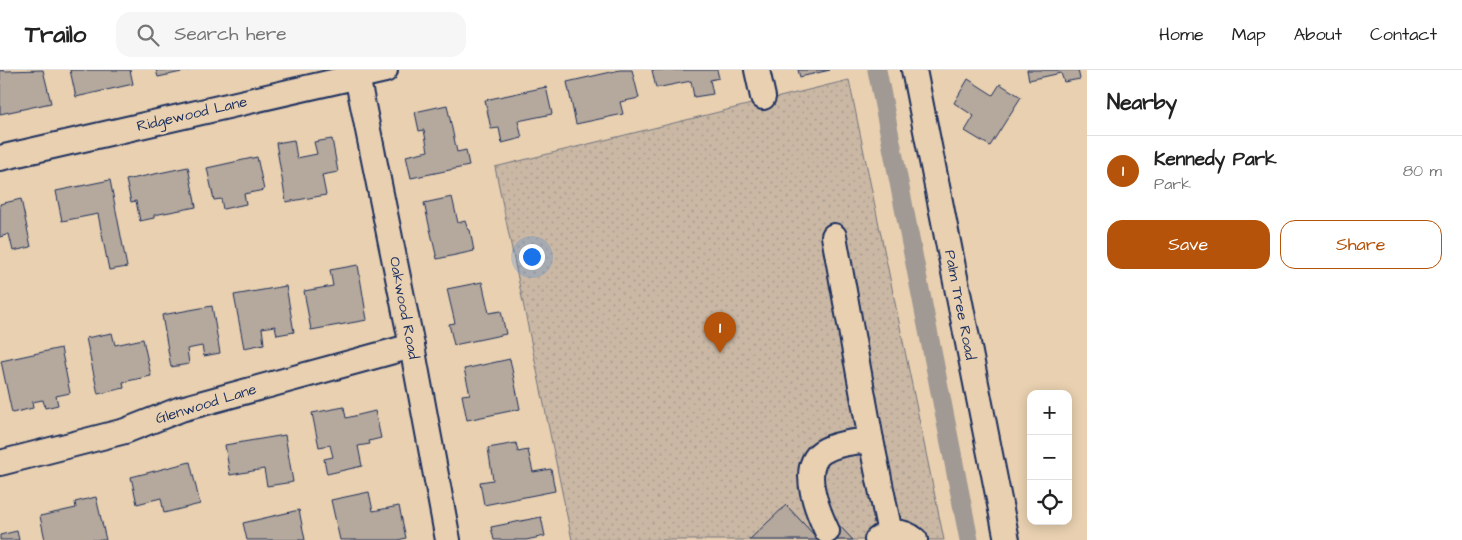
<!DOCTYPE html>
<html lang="en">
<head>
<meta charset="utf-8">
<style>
	body { margin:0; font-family:"Architects Daughter",sans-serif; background:#f6f6f6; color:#222 }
	.controls { position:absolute; right:15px; bottom:15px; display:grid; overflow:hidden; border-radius:10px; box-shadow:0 2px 12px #0003 }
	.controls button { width:45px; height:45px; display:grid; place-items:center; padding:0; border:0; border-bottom:1px solid #e0e0e0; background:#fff; color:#222; font:25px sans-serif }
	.you { position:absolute; left:531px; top:186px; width:18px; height:18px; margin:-12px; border:4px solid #fff; border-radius:50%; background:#1a73e8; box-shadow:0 0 0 8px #1a73e833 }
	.badge { display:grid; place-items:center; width:32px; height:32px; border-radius:50%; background:#b45309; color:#fff; font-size:16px; font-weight:700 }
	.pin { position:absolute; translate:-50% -41px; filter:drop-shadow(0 1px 2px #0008) }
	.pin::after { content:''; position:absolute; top:26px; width:18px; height:15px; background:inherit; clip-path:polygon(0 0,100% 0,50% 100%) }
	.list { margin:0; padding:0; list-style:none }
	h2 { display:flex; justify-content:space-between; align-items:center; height:65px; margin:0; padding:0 20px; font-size:21px }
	h2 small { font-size:16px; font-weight:400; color:#767676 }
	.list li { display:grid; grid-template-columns:32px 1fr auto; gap:15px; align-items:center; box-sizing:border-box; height:70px; padding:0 20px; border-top:1px solid #e0e0e0 }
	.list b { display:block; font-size:19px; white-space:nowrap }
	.list p { margin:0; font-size:16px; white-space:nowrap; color:#767676 }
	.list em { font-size:16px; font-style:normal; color:#767676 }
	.actions { display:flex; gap:10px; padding:15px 20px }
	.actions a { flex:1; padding:11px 0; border:1px solid #b45309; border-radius:15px; text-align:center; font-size:18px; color:#b45309 }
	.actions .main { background:#b45309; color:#fff }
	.icon { flex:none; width:28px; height:28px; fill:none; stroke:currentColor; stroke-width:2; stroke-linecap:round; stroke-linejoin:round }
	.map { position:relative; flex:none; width:1087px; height:470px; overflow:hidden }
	header { display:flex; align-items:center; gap:30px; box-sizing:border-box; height:70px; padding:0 25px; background:#fff; border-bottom:1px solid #e0e0e0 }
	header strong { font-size:24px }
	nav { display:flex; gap:28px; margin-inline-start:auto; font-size:18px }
	.search { width:350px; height:45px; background:#f6f6f6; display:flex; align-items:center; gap:12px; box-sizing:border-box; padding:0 18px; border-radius:15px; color:#767676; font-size:19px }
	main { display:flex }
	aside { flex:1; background:#fff }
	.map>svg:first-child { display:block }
	.park { fill:url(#park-dots); stroke:#727481 }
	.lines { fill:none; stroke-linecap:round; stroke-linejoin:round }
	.canal { stroke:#a19994; stroke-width:19 }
	.building { fill:#b5a89c; stroke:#1b2f5e }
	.minor-casing { stroke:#1b2f5e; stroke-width:28 }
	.minor { stroke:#e8d0b0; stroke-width:24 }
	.labels { text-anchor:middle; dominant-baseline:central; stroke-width:5; stroke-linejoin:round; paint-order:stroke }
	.street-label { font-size:15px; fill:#1b2f5e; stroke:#e8d0b0 }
</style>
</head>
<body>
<header>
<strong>Trailo</strong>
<div class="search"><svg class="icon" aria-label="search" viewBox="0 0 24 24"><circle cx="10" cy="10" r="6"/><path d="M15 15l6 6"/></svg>Search here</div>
<nav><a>Home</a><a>Map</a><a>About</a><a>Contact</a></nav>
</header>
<main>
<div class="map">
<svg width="1087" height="470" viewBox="0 0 1087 470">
	<defs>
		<pattern id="park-dots" width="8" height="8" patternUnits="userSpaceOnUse" patternTransform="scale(1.25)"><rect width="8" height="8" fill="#cab8a4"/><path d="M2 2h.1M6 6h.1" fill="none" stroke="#ad9e90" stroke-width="1.8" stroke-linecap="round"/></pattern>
	</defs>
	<rect width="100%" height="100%" fill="#e8d0b0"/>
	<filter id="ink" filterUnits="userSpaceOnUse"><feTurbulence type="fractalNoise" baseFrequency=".02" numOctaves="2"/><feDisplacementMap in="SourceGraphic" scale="10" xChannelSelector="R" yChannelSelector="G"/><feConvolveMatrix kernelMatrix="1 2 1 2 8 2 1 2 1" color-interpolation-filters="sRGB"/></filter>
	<g filter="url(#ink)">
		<path class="park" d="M 849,10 L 944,470 L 572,470 L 495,97 Z"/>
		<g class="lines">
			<path class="canal" d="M 877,0 L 969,470"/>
		</g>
		<g class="building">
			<path d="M 0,0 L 5,1 L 43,0 L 51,33 L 0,44 Z"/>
			<path d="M 70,0 L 130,0 L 133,14 L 76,27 Z"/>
			<path d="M 156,0 L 191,0 L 158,7 Z"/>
			<path d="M 620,0 L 632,0 L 639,28 L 620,32 L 623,44 L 576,54 L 567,12 Z"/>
			<path d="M 652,0 L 717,0 L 719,8 L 710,10 L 713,24 L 694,27 L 691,11 L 656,18 Z"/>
			<path d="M 798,0 L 830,0 L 800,7 Z"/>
			<path d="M 1027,0 L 1078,0 L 1080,9 L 1064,12 L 1061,3 L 1029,10 Z"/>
			<path d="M 968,9 L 993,25 L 1000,14 L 1021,27 L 990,76 L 965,61 L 974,46 L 954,33 Z"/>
			<path d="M 546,17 L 552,44 L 518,51 L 522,68 L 502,73 L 499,58 L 491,59 L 485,30 Z"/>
			<path d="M 447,35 L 457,82 L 466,80 L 469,96 L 411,108 L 406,86 L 428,81 L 424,60 L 419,61 L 415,42 Z"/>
			<path d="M 332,69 L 338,102 L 322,105 L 326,125 L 286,132 L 276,73 L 294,70 L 297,88 L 317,84 L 314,72 Z"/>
			<path d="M 257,87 L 264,120 L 244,124 L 246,134 L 223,139 L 221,129 L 214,130 L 207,98 Z"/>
			<path d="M 188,97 L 196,137 L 154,145 L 154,148 L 140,151 L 136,131 L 131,132 L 126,110 Z"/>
			<path d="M 110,110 L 127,197 L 109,200 L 98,144 L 62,151 L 56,121 Z"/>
			<path d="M 452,127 L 458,153 L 465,151 L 468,160 L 470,160 L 474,181 L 437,189 L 424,133 Z"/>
			<path d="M 21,129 L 31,177 L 13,181 L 9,164 L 0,167 L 0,134 Z"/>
			<path d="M 358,195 L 367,250 L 311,260 L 304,221 L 333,216 L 330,200 Z"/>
			<path d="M 482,212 L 489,243 L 501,241 L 506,264 L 454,275 L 449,254 L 455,253 L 447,219 Z"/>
			<path d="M 286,216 L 294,262 L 277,265 L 275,256 L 262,258 L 264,274 L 244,278 L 234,225 Z"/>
			<path d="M 212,236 L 220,283 L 204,286 L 202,276 L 187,279 L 189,294 L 171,297 L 162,245 Z"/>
			<path d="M 112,263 L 115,275 L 143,269 L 151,306 L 123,312 L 124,318 L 98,324 L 86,268 Z"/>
			<path d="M 61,278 L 70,323 L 56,326 L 58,335 L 45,338 L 43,330 L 32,332 L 33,338 L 12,343 L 1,291 Z"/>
			<path d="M 510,289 L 520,339 L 467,350 L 462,325 L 470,324 L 464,299 Z"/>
			<path d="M 344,337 L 346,348 L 375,341 L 381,368 L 369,371 L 370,374 L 358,376 L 362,396 L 327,404 L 324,389 L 333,387 L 330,375 L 319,377 L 312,343 Z"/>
			<path d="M 285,365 L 293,412 L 267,416 L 264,399 L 230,405 L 225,375 Z"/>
			<path d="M 516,373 L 518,382 L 528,380 L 533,402 L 551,399 L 555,421 L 484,435 L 480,412 L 493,410 L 488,378 Z"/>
			<path d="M 190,392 L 200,434 L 164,443 L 161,428 L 137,434 L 131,407 Z"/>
			<path d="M 369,422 L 373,441 L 399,436 L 406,468 L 398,470 L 340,470 L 331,430 Z"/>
			<path d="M 96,427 L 106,470 L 45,470 L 40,446 L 76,438 L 75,432 Z"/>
			<path d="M 786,435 L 818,469 L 836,452 L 853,470 L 749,470 Z"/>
			<path d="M 299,440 L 305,470 L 247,470 L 243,453 Z"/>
			<path d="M 541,447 L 545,466 L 526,470 L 494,470 L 491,457 Z"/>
			<path d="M 17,461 L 19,470 L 0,470 L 0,465 Z"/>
		</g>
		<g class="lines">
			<g class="minor-casing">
				<g id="minor">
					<path d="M 757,0 L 763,27"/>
					<path d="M 914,0 L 1007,470"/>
					<path d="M 357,6 L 412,276 L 448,470"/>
					<path d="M 0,88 L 385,0"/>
					<path d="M 834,166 L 871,370 L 890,463"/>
					<path d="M 0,393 L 125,361 L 181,339 L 412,276"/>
					<path d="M 827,461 C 818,442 799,398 822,382 C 836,373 855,372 871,370"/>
					<path d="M 877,470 C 889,460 904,460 915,470"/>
				</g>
			</g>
			<use href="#minor" class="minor"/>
		</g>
	</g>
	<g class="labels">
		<g class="street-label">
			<text transform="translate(192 44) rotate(-13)">Ridgewood Lane</text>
			<text transform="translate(960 235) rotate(79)">Palm Tree Road</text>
			<text transform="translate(404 238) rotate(79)">Oakwood Road</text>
			<text transform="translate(206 334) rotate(-17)">Glenwood Lane</text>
		</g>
	</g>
</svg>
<div class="controls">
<button>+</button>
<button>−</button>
<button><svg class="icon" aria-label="locate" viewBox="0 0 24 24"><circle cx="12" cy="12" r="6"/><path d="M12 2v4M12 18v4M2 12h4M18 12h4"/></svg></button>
</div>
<div class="you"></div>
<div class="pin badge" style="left:720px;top:283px">1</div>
</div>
<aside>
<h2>Nearby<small></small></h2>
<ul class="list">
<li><span class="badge">1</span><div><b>Kennedy Park</b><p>Park</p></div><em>80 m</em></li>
</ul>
<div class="actions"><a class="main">Save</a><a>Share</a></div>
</aside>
</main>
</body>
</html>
